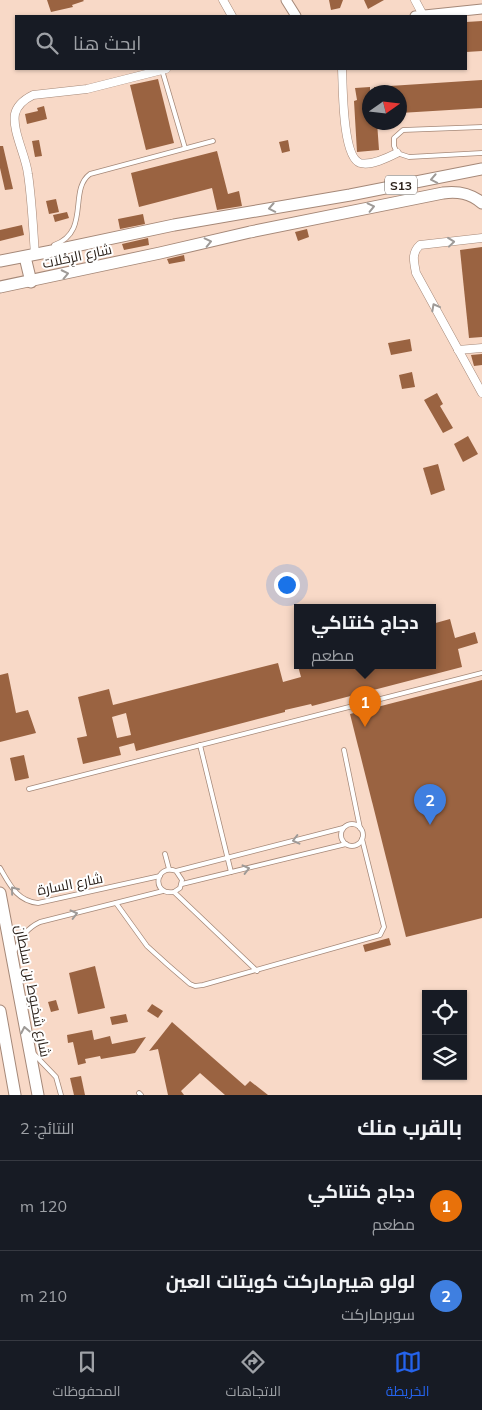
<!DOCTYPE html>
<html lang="ar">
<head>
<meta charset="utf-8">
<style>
	body { margin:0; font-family:Mulish,Cairo,sans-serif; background:#20242c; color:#f1f3f6; direction:rtl }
	.controls { position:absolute; right:15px; bottom:15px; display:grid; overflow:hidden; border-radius:0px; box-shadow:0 1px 4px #0004 }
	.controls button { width:45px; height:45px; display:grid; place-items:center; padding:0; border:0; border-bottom:1px solid #363941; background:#171b24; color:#f1f3f6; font:25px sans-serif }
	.compass { position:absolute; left:362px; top:85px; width:45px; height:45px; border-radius:50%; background:#171b24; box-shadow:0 1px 4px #0004; rotate:76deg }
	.you { position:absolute; left:286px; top:584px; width:18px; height:18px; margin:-12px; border:4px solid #fff; border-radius:50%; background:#1a73e8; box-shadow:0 0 0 8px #1a73e833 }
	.badge { display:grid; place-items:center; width:32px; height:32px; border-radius:50%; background:#2563eb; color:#fff; font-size:16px; font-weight:700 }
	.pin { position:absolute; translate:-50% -41px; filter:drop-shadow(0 1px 2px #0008) }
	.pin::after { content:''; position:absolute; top:26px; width:18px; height:15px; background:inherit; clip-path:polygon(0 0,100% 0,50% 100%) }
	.popup { position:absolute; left:294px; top:604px; width:142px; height:65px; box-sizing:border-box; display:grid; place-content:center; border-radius:0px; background:#171b24; filter:drop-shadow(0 1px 4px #0005); font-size:16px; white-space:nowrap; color:#9ea1a6 }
	.popup b { font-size:19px; color:#f1f3f6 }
	.popup::after { content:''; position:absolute; left:50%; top:100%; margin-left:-10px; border:10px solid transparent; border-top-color:#171b24 }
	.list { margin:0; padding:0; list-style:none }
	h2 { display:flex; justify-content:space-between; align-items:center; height:65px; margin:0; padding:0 20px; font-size:21px }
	h2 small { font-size:16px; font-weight:400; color:#9ea1a6 }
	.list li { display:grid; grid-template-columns:32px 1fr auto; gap:15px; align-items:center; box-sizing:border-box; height:90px; padding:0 20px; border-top:1px solid #363941 }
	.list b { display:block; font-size:19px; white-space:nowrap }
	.list p { margin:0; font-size:16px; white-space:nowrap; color:#9ea1a6 }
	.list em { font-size:16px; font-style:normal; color:#9ea1a6 }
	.icon { flex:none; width:28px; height:28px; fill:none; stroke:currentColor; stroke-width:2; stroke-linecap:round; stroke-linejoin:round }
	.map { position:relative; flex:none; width:482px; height:1095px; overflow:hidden; direction:ltr }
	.search { position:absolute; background:#171b24; box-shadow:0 1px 4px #0004; left:15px; right:15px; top:15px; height:55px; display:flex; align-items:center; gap:12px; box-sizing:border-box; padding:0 18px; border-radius:0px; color:#9ea1a6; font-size:19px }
	.sheet { height:245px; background:#171b24 }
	nav { display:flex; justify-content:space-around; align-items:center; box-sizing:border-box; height:70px; border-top:1px solid #363941; background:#171b24; font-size:14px; color:#9ea1a6 }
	nav a { display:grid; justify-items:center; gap:2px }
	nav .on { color:#2563eb }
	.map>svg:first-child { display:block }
	.building { fill:#9a6341; fill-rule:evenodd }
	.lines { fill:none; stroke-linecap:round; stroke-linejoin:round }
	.service-casing { stroke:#a58878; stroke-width:5.5 }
	.minor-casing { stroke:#a58878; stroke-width:9 }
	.tertiary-casing { stroke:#a58878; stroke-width:11 }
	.primary-casing { stroke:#a58878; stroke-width:13 }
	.service { stroke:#fff; stroke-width:4 }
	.minor { stroke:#fff; stroke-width:8 }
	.tertiary { stroke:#fff; stroke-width:9 }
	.primary { stroke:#fff; stroke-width:11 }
	.oneway { stroke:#9e9a97 }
	.labels { text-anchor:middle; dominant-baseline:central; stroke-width:4; stroke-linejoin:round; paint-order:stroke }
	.shield { fill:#fff; stroke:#68625d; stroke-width:1 }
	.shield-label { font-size:12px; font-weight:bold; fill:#281e17 }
	.street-label { font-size:14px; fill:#281e17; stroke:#fff }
</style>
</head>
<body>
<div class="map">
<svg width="482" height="1095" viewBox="0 0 482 1095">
	<rect width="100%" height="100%" fill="#f8d9c7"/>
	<g class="building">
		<path d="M 47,0 L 83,0 L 84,1 L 72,5 L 73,7 L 51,12 Z"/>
		<path d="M 329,0 L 343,0 L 340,8 L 331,10 Z"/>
		<path d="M 364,0 L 384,0 L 368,9 Z"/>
		<path d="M 482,21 L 482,51 L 466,52 L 466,22 Z"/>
		<path d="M 158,79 L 174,143 L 146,150 L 130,85 Z"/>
		<path d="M 482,80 L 482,108 L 400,113 L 400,92 L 374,92 L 374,87 Z"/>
		<path d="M 370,87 L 370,122 L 377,122 L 379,150 L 357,152 L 354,101 L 357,100 L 355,88 Z"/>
		<path d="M 44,106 L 47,119 L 27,124 L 25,114 L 38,111 L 37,108 Z"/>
		<path d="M 39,140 L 42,156 L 35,157 L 32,141 Z"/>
		<path d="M 288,140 L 290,151 L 282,153 L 279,142 Z"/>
		<path d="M 0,146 L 3,146 L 13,189 L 5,190 L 0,168 Z"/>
		<path d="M 217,151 L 228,194 L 239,191 L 242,206 L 217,210 L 212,188 L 139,207 L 131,173 Z"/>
		<path d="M 56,199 L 59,212 L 49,214 L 46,201 Z"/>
		<path d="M 67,212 L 69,218 L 55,222 L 53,215 Z"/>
		<path d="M 143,214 L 145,224 L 120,229 L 118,219 Z"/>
		<path d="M 22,225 L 24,235 L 0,241 L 0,230 Z"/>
		<path d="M 307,229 L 309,237 L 298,241 L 295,232 Z"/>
		<path d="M 148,238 L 149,245 L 124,250 L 122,244 Z"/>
		<path d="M 482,247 L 482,337 L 469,338 L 460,250 Z"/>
		<path d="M 184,255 L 185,261 L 169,264 L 167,259 Z"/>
		<path d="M 410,339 L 412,351 L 391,355 L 388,343 Z"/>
		<path d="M 482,354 L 482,365 L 474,366 L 471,355 Z"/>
		<path d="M 412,372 L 415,387 L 402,389 L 399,375 Z"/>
		<path d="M 437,393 L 443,404 L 440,406 L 453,428 L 443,433 L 424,400 Z"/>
		<path d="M 468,436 L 478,454 L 463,462 L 454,444 Z"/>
		<path d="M 438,464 L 445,490 L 431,495 L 423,468 Z"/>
		<path d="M 450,619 L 455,638 L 475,632 L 478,643 L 458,649 L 462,667 L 312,706 L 311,704 L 285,710 L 285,712 L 136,751 L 134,743 L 119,747 L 121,755 L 83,764 L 77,738 L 87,736 L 78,697 L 109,689 L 113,705 L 278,663 L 283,682 L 301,677 L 298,666 L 432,666 L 432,624 ZM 126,713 L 131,735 L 117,738 L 112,717 Z"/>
		<path d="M 8,673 L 16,713 L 28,710 L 36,733 L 0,742 L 0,675 Z"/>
		<path d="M 482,680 L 482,918 L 406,937 L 350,714 Z"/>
		<path d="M 24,755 L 29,778 L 15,781 L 10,758 Z"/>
		<path d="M 389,938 L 391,945 L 365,952 L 363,945 Z"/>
		<path d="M 95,966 L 105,1008 L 78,1014 L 69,973 Z"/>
		<path d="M 56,1000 L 59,1010 L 51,1012 L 48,1002 Z"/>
		<path d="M 152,1004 L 163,1011 L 158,1018 L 147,1011 Z"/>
		<path d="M 126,1014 L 128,1022 L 112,1025 L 110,1017 Z"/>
		<path d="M 172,1022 L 245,1086 L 250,1081 L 268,1095 L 225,1095 L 200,1073 L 181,1091 L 184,1095 L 168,1095 L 158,1049 L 149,1051 Z"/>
		<path d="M 92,1030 L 94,1040 L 110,1036 L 112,1044 L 146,1037 L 135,1053 L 101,1059 L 100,1056 L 85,1059 L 86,1063 L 78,1065 L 73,1042 L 68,1043 L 67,1035 Z"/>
		<path d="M 81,1076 L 85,1095 L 74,1095 L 70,1078 Z"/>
	</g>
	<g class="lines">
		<g class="service-casing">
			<g id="service">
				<path d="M 162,70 L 185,148"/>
				<path d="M 482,127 L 403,130 L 394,138 L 394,146 L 397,153 L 409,157 L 482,153"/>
				<path d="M 54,245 C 91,232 68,190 90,174 L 213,141"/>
				<path d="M 200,745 L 231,872"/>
				<path d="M 344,750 L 360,828"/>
				<path d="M 29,789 L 482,673"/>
				<circle cx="352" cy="835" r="11"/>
				<path d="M 165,854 L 169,869"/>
				<path d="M 0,868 C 10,885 17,901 38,903 L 160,876"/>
				<path d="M 176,871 L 182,880 L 180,888 L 174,892 C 151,896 155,863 176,871 L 343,828"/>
				<path d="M 182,884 L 346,844"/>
				<path d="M 174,892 L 257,971"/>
				<path d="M 116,903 L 147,946 L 168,965 L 190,984 L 195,986 L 203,985 L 380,935 L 384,927 L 362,839"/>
				<path d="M 14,952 C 21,939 25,929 40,922 L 163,891"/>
				<path d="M 34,1054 L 56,1077 L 61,1095"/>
				<path d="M 139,1093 L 141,1095"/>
			</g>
		</g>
		<g class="minor-casing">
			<g id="minor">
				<path d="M 223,0 L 232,16"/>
				<path d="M 415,0 L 423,15"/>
				<path d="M 342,69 C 343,86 342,157 360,163 C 371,166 387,158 397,153"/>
				<path d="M 482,238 L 420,245 C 411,253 414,262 416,273 L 482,393"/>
				<path d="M 35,255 C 33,228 32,201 28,174 C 26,156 12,131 15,114 C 17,105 25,99 33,95 L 87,89 L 166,69"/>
				<path d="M 458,350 L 482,348"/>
			</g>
		</g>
		<g class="tertiary-casing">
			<g id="tertiary">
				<path d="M 286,0 L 296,16"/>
				<path d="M 415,16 L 482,9"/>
			</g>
		</g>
		<g class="primary-casing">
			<g id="primary">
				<path d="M 25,257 L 31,282"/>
				<path d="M 0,261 L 52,251 L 174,225 L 350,195 L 482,169"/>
				<path d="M 0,287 L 160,253 L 250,232 L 443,193 C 458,191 470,193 482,203"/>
				<path d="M 0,893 L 38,1095"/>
				<path d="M 0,1011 L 15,1095"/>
			</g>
		</g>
		<use href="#service" class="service"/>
		<use href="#minor" class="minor"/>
		<use href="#tertiary" class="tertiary"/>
		<use href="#primary" class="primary"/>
	</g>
	<defs><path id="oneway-chevron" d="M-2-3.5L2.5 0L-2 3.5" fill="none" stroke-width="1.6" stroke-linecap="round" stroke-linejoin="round" transform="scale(1.25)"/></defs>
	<g class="oneway">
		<use href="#oneway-chevron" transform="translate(434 179) rotate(169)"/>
		<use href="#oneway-chevron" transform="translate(371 207) rotate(-13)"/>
		<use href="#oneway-chevron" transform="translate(272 208) rotate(169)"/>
		<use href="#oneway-chevron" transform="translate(208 242) rotate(-13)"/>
		<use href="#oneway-chevron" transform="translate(451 242) rotate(-6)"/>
		<use href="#oneway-chevron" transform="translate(65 274) rotate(-12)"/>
		<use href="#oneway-chevron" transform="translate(435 307) rotate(-118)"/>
		<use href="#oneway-chevron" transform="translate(296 840) rotate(166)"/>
		<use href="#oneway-chevron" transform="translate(246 869) rotate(-14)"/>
		<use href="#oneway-chevron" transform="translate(14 890) rotate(-129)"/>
		<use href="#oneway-chevron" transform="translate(74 914) rotate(-14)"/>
		<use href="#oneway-chevron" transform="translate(25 1030) rotate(-101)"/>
	</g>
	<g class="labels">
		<rect class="shield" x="385" y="175.5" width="32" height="19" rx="4"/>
		<g class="shield-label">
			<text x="401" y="185">S13</text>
		</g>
		<g class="street-label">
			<text transform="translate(77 256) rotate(-12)">شارع الرِحْلاَت</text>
			<text transform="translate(70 884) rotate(-11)">شارع السارة</text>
			<text transform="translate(33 991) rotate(79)">شارع شخبوط بن سلطان</text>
		</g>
	</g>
</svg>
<div class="controls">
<button><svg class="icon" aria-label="locate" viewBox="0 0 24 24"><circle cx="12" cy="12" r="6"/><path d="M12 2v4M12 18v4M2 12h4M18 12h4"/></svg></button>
<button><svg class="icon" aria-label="layers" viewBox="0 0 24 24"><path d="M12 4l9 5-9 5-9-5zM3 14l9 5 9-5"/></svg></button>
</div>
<svg class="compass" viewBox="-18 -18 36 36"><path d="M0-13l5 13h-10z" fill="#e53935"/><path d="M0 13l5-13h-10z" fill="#9ea1a6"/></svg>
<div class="you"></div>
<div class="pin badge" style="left:365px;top:727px;background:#e8710a">1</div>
<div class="popup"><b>دجاج كنتاكي</b>مطعم</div>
<div class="pin badge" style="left:430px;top:825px;background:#3f7fe0">2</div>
<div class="search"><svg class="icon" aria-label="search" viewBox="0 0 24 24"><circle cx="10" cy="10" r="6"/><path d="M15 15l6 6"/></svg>ابحث هنا</div>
</div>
<section class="sheet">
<h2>بالقرب منك<small>النتائج: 2</small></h2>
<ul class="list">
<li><span class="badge" style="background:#e8710a">1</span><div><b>دجاج كنتاكي</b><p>مطعم</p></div><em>120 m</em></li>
<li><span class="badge" style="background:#3f7fe0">2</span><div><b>لولو هيبرماركت كويتات العين</b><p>سوبرماركت</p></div><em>210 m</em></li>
</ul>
</section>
<nav>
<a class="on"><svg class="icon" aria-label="map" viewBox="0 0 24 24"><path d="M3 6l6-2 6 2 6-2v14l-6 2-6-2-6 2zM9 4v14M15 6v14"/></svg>الخريطة</a>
<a><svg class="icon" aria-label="directions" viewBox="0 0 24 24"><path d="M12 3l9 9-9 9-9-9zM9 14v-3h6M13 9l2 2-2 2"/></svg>الاتجاهات</a>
<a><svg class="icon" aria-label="saved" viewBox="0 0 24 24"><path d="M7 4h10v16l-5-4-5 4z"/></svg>المحفوظات</a>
</nav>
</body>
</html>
